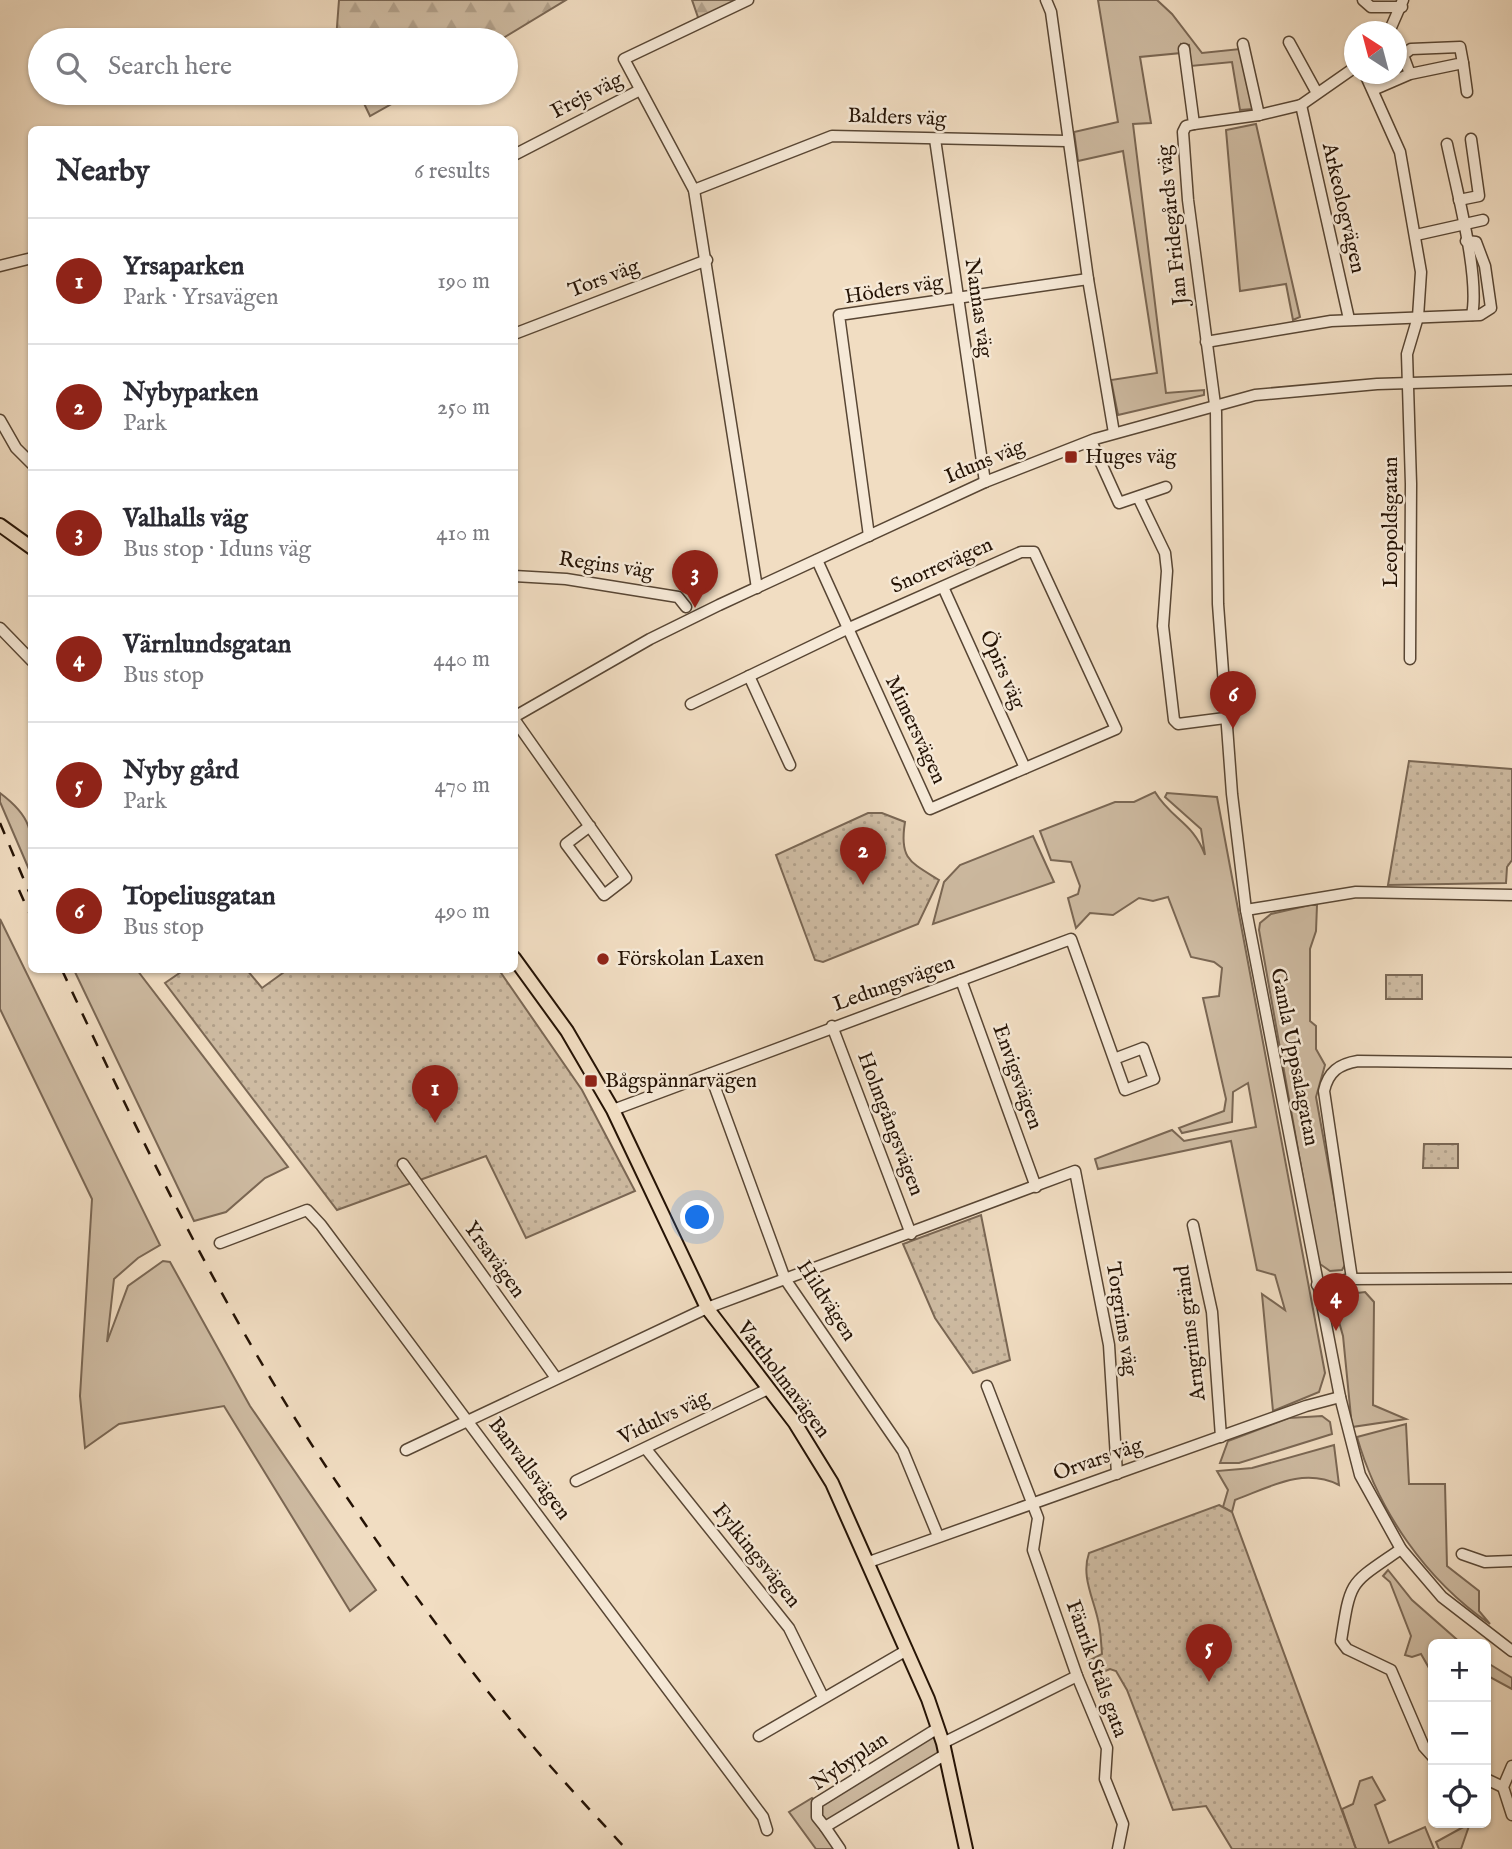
<!DOCTYPE html>
<html lang="en">
<head>
<meta charset="utf-8">
<style>
	body { margin:0; font-family:"IM FELL English",serif; background:#f7f7f7; color:#2b2b33 }
	.controls { position:absolute; right:21px; bottom:21px; display:grid; overflow:hidden; border-radius:10px; box-shadow:0 2px 5px #0004 }
	.controls button { width:63px; height:63px; display:grid; place-items:center; padding:0; border:0; border-bottom:2px solid #e1e1e2; background:#fff; color:#2b2b33; font:35px sans-serif }
	.compass { position:absolute; left:1344px; top:21px; width:63px; height:63px; border-radius:50%; background:#fff; box-shadow:0 2px 5px #0004; rotate:324deg }
	.you { position:absolute; left:698px; top:1218px; width:24px; height:24px; margin:-18px; border:5px solid #fff; border-radius:50%; background:#1a73e8; box-shadow:0 0 0 10px #1a73e833 }
	.badge { display:grid; place-items:center; width:46px; height:46px; border-radius:50%; background:#8f2418; color:#fff; font-size:23px; font-weight:700 }
	.pin { position:absolute; translate:-50% -58px; filter:drop-shadow(0 2px 4px #0008) }
	.pin::after { content:''; position:absolute; top:37px; width:24px; height:21px; background:inherit; clip-path:polygon(0 0,100% 0,50% 100%) }
	.list { margin:0; padding:0; list-style:none }
	h2 { display:flex; justify-content:space-between; align-items:center; height:91px; margin:0; padding:0 28px; font-size:30px }
	h2 small { font-size:23px; font-weight:400; color:#7c7c81 }
	.list li { display:grid; grid-template-columns:46px 1fr auto; gap:21px; align-items:center; box-sizing:border-box; height:126px; padding:0 28px; border-top:2px solid #e1e1e2 }
	.list b { display:block; font-size:26px; white-space:nowrap }
	.list p { margin:0; font-size:23px; white-space:nowrap; color:#7c7c81 }
	.list em { font-size:23px; font-style:normal; color:#7c7c81 }
	.icon { flex:none; width:38px; height:38px; fill:none; stroke:currentColor; stroke-width:2; stroke-linecap:round; stroke-linejoin:round }
	.map { position:relative; flex:none; width:1512px; height:1849px; overflow:hidden }
	.search { position:absolute; background:#fff; box-shadow:0 2px 5px #0004; left:28px; top:28px; width:490px; height:77px; display:flex; align-items:center; gap:18px; box-sizing:border-box; padding:0 24px; border-radius:38px; color:#7c7c81; font-size:26px }
	.panel { position:absolute; background:#fff; box-shadow:0 2px 5px #0004; left:28px; top:126px; width:490px; height:847px; border-radius:10px }
	.map>svg:first-child { display:block }
	.grass { fill:#cebba2; stroke:#7a6754; stroke-width:2 }
	.forest { fill:url(#forest-firs); stroke:#7a6754; stroke-width:2 }
	.park { fill:url(#park-dots); stroke:#7a6754; stroke-width:2 }
	.lines { fill:none; stroke-linecap:round; stroke-linejoin:round }
	.minor-casing { stroke:#584634; stroke-width:13 }
	.major-casing { stroke:#251305; stroke-width:16 }
	.minor { stroke:#f6e9d7; stroke-width:10 }
	.major { stroke:#f1ddc2; stroke-width:12 }
	.rail { stroke:#251305; stroke-width:2.5; stroke-dasharray:12 12; stroke-linecap:butt }
	.poi-dot { fill:#8f2418; stroke:#f6e9d7; stroke-width:2.5 }
	.labels { text-anchor:middle; dominant-baseline:central; stroke-width:5; stroke-linejoin:round; paint-order:stroke }
	.street-label { font-size:21px; fill:#251305; stroke:#f6e9d7 }
	.poi-label { font-size:21px; fill:#251305; stroke:#f6e9d7; text-anchor:start }
</style>
</head>
<body>
<div class="map">
<svg width="1512" height="1849" viewBox="0 0 1512 1849">
	<defs>
		<pattern id="forest-firs" width="22" height="20" patternUnits="userSpaceOnUse" patternTransform="scale(1.75)"><rect width="22" height="20" fill="#cebba2"/><path d="M5 1l3.5 6h-7zM16 11l3.5 6h-7z" fill="#b1a08a"/></pattern>
		<pattern id="park-dots" width="8" height="8" patternUnits="userSpaceOnUse" patternTransform="scale(1.75)"><rect width="8" height="8" fill="#cebba2"/><path d="M2 2h.1M6 6h.1" fill="none" stroke="#b1a08a" stroke-width="1.8" stroke-linecap="round"/></pattern>
	</defs>
	<rect width="100%" height="100%" fill="#f1ddc2"/>
	<filter id="stains"><feTurbulence type="fractalNoise" baseFrequency=".00286" numOctaves="4"/><feColorMatrix values="0 0 0 0 .2 0 0 0 0 .09 0 0 0 0 .02 0 0 0 .5 -.17"/></filter>
	<radialGradient id="worn" r=".72"><stop offset=".6" stop-color="#630" stop-opacity="0"/><stop offset="1" stop-color="#630" stop-opacity=".3"/></radialGradient>
	<g class="grass">
		<path d="M 1098,0 L 1157,0 L 1172,14 L 1202,53 L 1240,49 L 1253,109 L 1240,110 L 1232,62 L 1191,66 L 1189,45 L 1181,44 L 1181,53 L 1140,57 L 1151,123 L 1133,124 L 1166,393 L 1204,390 L 1204,395 L 1118,415 L 1111,380 L 1157,373 L 1123,151 L 1078,161 L 1074,132 L 1118,122 Z"/>
		<path d="M 1256,124 L 1300,317 L 1293,320 L 1286,284 L 1240,291 L 1226,130 Z"/>
		<path d="M 1155,792 C 1172,820 1193,822 1205,855 L 1201,829 L 1165,797 L 1167,793 L 1217,797 L 1325,1373 L 1319,1392 L 1273,1411 L 1262,1294 L 1285,1310 L 1275,1275 L 1257,1270 L 1231,1141 L 1098,1169 L 1095,1159 L 1172,1130 L 1184,1141 L 1256,1127 L 1248,1083 L 1233,1092 L 1232,1122 L 1182,1133 L 1179,1128 L 1224,1111 L 1226,1099 L 1203,998 L 1219,996 L 1222,968 L 1214,962 L 1191,957 L 1168,897 L 1153,901 L 1139,898 L 1113,915 L 1090,913 L 1076,928 L 1068,898 L 1078,894 L 1080,886 L 1071,862 L 1051,860 L 1040,831 L 1115,802 L 1134,802 Z"/>
		<path d="M 0,793 C 35,819 32,834 31,874 L 0,802 Z"/>
		<path d="M 1033,836 L 1054,882 L 933,924 L 944,882 L 960,865 Z"/>
		<path d="M 1310,905 L 1317,905 L 1316,931 L 1310,949 L 1310,1021 L 1316,1026 L 1316,1049 L 1325,1065 L 1316,1097 L 1346,1263 L 1342,1270 L 1330,1271 L 1320,1264 L 1316,1251 L 1259,930 L 1260,923 L 1271,914 Z"/>
		<path d="M 0,919 L 160,1245 L 138,1258 L 114,1279 L 107,1342 L 128,1286 L 163,1261 L 170,1262 L 250,1406 L 376,1590 L 350,1611 L 224,1406 L 119,1424 L 85,1448 L 80,1396 L 92,1199 L 0,1009 Z"/>
		<path d="M 74,970 L 137,970 L 288,1167 L 265,1178 L 226,1212 L 194,1221 Z"/>
		<path d="M 1365,1292 L 1374,1302 L 1373,1405 L 1406,1419 L 1352,1427 L 1343,1336 L 1334,1304 L 1341,1295 Z"/>
		<path d="M 1322,1416 L 1330,1422 L 1332,1434 L 1239,1463 L 1220,1463 L 1228,1441 L 1289,1418 Z"/>
		<path d="M 1406,1424 L 1409,1484 L 1445,1484 L 1447,1566 L 1479,1591 L 1479,1611 L 1490,1624 C 1426,1580 1378,1511 1357,1437 Z"/>
		<path d="M 1334,1445 L 1339,1485 C 1303,1467 1270,1487 1235,1500 L 1232,1512 L 1223,1507 L 1228,1490 L 1217,1471 L 1252,1468 Z"/>
		<path d="M 1388,1570 L 1412,1600 L 1462,1644 L 1433,1644 L 1433,1675 L 1421,1654 L 1412,1657 L 1405,1655 L 1411,1636 L 1390,1582 L 1383,1576 Z"/>
		<path d="M 1486,1662 L 1512,1678 L 1512,1689 L 1486,1675 Z"/>
		<path d="M 938,1728 L 946,1754 L 825,1827 L 840,1849 L 816,1849 L 789,1812 L 812,1798 L 817,1803 Z"/>
		<path d="M 1372,1777 L 1385,1800 L 1375,1805 L 1389,1843 L 1425,1827 L 1434,1849 L 1356,1849 L 1342,1809 L 1353,1804 L 1360,1781 Z"/>
		<path d="M 1467,1825 L 1469,1826 L 1461,1849 L 1439,1849 L 1436,1842 Z"/>
	</g>
	<g class="forest">
		<path d="M 339,0 L 566,0 L 500,40 L 336,40 Z"/>
		<path d="M 692,0 L 748,0 L 700,23 Z"/>
		<path d="M 359,93 L 411,93 L 370,116 Z"/>
	</g>
	<g class="park">
		<path d="M 1409,761 L 1512,769 L 1512,860 L 1507,867 L 1506,883 L 1388,885 Z"/>
		<path d="M 868,813 L 882,813 L 905,822 C 899,859 910,862 939,880 L 918,924 L 823,962 L 815,960 L 776,855 Z"/>
		<path d="M 184,970 L 247,970 L 262,988 L 287,970 L 499,970 L 582,1090 L 635,1191 L 526,1238 L 486,1156 L 337,1210 L 165,983 Z"/>
		<rect x="1386" y="975" width="36" height="24"/>
		<path d="M 1424,1144 L 1458,1144 L 1458,1168 L 1423,1168 Z"/>
		<path d="M 981,1215 L 1010,1360 L 973,1373 L 935,1318 L 903,1244 Z"/>
		<path d="M 1219,1505 L 1232,1512 L 1356,1849 L 1232,1849 L 1206,1806 L 1173,1810 L 1127,1690 L 1116,1671 L 1110,1669 L 1098,1674 L 1088,1661 L 1102,1654 C 1101,1643 1101,1631 1098,1620 C 1093,1597 1081,1576 1089,1553 Z"/>
	</g>
	<g class="lines">
		<g class="minor-casing">
			<g id="minor">
				<path d="M 748,0 L 624,59 L 694,190 L 757,588"/>
				<path d="M 1046,0 L 1051,12 L 1088,279 L 1114,433"/>
				<path d="M 1363,0 L 1371,7 L 1402,7"/>
				<path d="M 1389,32 L 1403,0"/>
				<path d="M 1289,42 L 1317,93"/>
				<path d="M 1243,44 L 1259,115"/>
				<path d="M 1184,49 L 1194,124 L 1186,126 L 1183,132 L 1188,200 L 1216,412 L 1218,604 L 1232,794 L 1246,910 L 1340,1397 L 1360,1475 L 1401,1549 L 1442,1597 L 1512,1651"/>
				<path d="M 1463,63 L 1467,92"/>
				<path d="M 1365,74 L 1400,152 L 1421,272 L 1418,317 L 1407,354 L 1411,484 L 1410,659"/>
				<path d="M 1373,90 L 1410,74 L 1463,63 L 1460,47 L 1411,49 L 1403,55 L 1410,74"/>
				<path d="M 1301,105 L 1349,319"/>
				<path d="M 1194,124 L 1259,115 L 1301,105 L 1354,68"/>
				<path d="M 935,139 L 985,482"/>
				<path d="M 1447,144 C 1456,187 1480,276 1472,315"/>
				<path d="M 514,155 L 640,90"/>
				<path d="M 694,190 L 832,136 L 1067,141"/>
				<path d="M 1459,200 L 1479,196 L 1471,139"/>
				<path d="M 1416,235 L 1483,220"/>
				<path d="M 0,266 L 32,258"/>
				<path d="M 514,334 L 707,260"/>
				<path d="M 1206,342 L 1331,321 L 1480,315 L 1491,308 L 1485,266 L 1476,242 L 1466,241"/>
				<path d="M 0,420 L 16,448 L 32,464"/>
				<path d="M 1091,441 L 1119,503 L 1166,487"/>
				<path d="M 1138,497 L 1165,553 L 1167,571 L 1163,626 L 1174,720 L 1178,724 L 1225,718"/>
				<path d="M 869,536 L 839,315 L 1088,279"/>
				<path d="M 514,576 L 566,579 L 678,597 L 686,607"/>
				<path d="M 943,587 L 1025,768"/>
				<path d="M 0,628 L 32,661"/>
				<path d="M 749,676 L 790,765"/>
				<path d="M 691,704 L 847,629 L 1021,552 L 1034,552 L 1116,729 L 930,809 L 817,560"/>
				<path d="M 514,717 L 650,639 L 719,605 L 985,482 L 1095,439 L 1255,395 L 1377,384 L 1512,380"/>
				<path d="M 514,719 L 626,878 L 604,895 L 566,844 L 590,826"/>
				<path d="M 1246,910 L 1356,892 L 1512,895"/>
				<path d="M 961,980 L 1036,1187"/>
				<path d="M 832,1026 L 911,1234"/>
				<path d="M 710,1074 L 785,1279 L 903,1451 L 938,1536"/>
				<path d="M 613,1110 L 1071,939 L 1125,1090 L 1154,1079 L 1143,1048 L 1114,1059"/>
				<path d="M 403,1164 L 556,1378"/>
				<path d="M 1193,1225 L 1212,1312 L 1221,1437"/>
				<path d="M 220,1243 L 307,1210 L 321,1225 L 763,1817 L 767,1830"/>
				<path d="M 1352,1279 L 1324,1091 C 1328,1072 1339,1064 1358,1061 L 1512,1063"/>
				<path d="M 1317,1285 L 1352,1279 L 1512,1278"/>
				<path d="M 987,1386 L 1038,1518 L 1033,1550 L 1077,1676 L 1107,1748 L 1105,1779 L 1123,1824 L 1118,1849"/>
				<path d="M 646,1449 L 789,1628 L 823,1697"/>
				<path d="M 406,1450 L 707,1308 L 1075,1171 L 1109,1345 L 1117,1474"/>
				<path d="M 576,1481 L 768,1389"/>
				<path d="M 1401,1549 C 1349,1585 1351,1578 1341,1641 L 1347,1649 L 1391,1670 L 1424,1747 L 1433,1757"/>
				<path d="M 1462,1554 L 1485,1562 L 1512,1561"/>
				<path d="M 869,1562 L 1306,1406 L 1340,1397"/>
				<path d="M 938,1728 L 817,1803 L 817,1817 L 825,1827 L 946,1754"/>
				<path d="M 759,1736 L 907,1650"/>
				<path d="M 943,1743 L 1077,1676"/>
				<path d="M 1512,1766 L 1503,1787 L 1512,1815"/>
				<path d="M 1486,1779 L 1503,1787"/>
				<path d="M 825,1827 L 840,1849"/>
			</g>
		</g>
		<g class="major-casing">
			<g id="major">
				<path d="M 0,525 L 32,548"/>
				<path d="M 514,958 L 567,1031 L 613,1110 L 707,1308 L 795,1423 L 832,1483 L 928,1699 L 943,1743 L 966,1849"/>
			</g>
		</g>
		<use href="#minor" class="minor"/>
		<use href="#major" class="major"/>
		<g class="rail">
			<path d="M 0,823 L 32,899"/>
			<path d="M 19,890 L 32,919"/>
			<path d="M 62,970 C 142,1142 225,1316 331,1474 C 393,1566 458,1658 530,1743 C 561,1779 594,1814 626,1849"/>
		</g>
	</g>
	<g class="poi-dot">
		<rect x="1064" y="450" width="14" height="14" rx="3.5"/>
		<circle cx="603" cy="959" r="7"/>
		<rect x="584" y="1074" width="14" height="14" rx="3.5"/>
	</g>
	<g class="labels">
		<g class="street-label">
			<text transform="translate(587 96) rotate(-27)">Frejs väg</text>
			<text transform="translate(897 118) rotate(2)">Balders väg</text>
			<text transform="translate(1343 208) rotate(77)">Arkeologvägen</text>
			<text transform="translate(1173 225) rotate(-96)">Jan Fridegårds väg</text>
			<text transform="translate(604 279) rotate(-21)">Tors väg</text>
			<text transform="translate(894 290) rotate(-9)">Höders väg</text>
			<text transform="translate(978 308) rotate(82)">Nannas väg</text>
			<text transform="translate(985 462) rotate(-23)">Iduns väg</text>
			<text transform="translate(1391 522) rotate(-90)">Leopoldsgatan</text>
			<text transform="translate(606 566) rotate(8)">Regins väg</text>
			<text transform="translate(942 566) rotate(-24)">Snorrevägen</text>
			<text transform="translate(1002 670) rotate(66)">Öpirs väg</text>
			<text transform="translate(915 730) rotate(65)">Mimersvägen</text>
			<text transform="translate(894 984) rotate(-20)">Ledungsvägen</text>
			<text transform="translate(1294 1057) rotate(79)">Gamla Uppsalagatan</text>
			<text transform="translate(1017 1077) rotate(70)">Envigsvägen</text>
			<text transform="translate(890 1124) rotate(69)">Holmgångsvägen</text>
			<text transform="translate(494 1260) rotate(54)">Yrsavägen</text>
			<text transform="translate(826 1301) rotate(57)">Hildvägen</text>
			<text transform="translate(1121 1319) rotate(81)">Torgrims väg</text>
			<text transform="translate(1191 1333) rotate(-97)">Arngrims gränd</text>
			<text transform="translate(783 1380) rotate(53)">Vattholmavägen</text>
			<text transform="translate(664 1418) rotate(-26)">Vidulvs väg</text>
			<text transform="translate(1098 1460) rotate(-19)">Orvars väg</text>
			<text transform="translate(529 1469) rotate(53)">Banvallsvägen</text>
			<text transform="translate(756 1556) rotate(51)">Fylkingsvägen</text>
			<text transform="translate(1096 1669) rotate(70)">Fänrik Ståls gata</text>
			<text transform="translate(850 1762) rotate(-34)">Nybyplan</text>
		</g>
		<g class="poi-label">
			<text x="1085" y="457">Huges väg</text>
			<text x="617" y="959">Förskolan Laxen</text>
			<text x="605" y="1081">Bågspännarvägen</text>
		</g>
	</g>
	<rect width="100%" height="100%" filter="url(#stains)"/>
	<rect width="100%" height="100%" fill="url(#worn)"/>
</svg>
<div class="controls">
<button>+</button>
<button>−</button>
<button><svg class="icon" aria-label="locate" viewBox="0 0 24 24"><circle cx="12" cy="12" r="6"/><path d="M12 2v4M12 18v4M2 12h4M18 12h4"/></svg></button>
</div>
<svg class="compass" viewBox="-18 -18 36 36"><path d="M0-13l5 13h-10z" fill="#e53935"/><path d="M0 13l5-13h-10z" fill="#7c7c81"/></svg>
<div class="you"></div>
<div class="pin badge" style="left:435px;top:1123px">1</div>
<div class="pin badge" style="left:863px;top:885px">2</div>
<div class="pin badge" style="left:695px;top:608px">3</div>
<div class="pin badge" style="left:1336px;top:1331px">4</div>
<div class="pin badge" style="left:1209px;top:1682px">5</div>
<div class="pin badge" style="left:1233px;top:729px">6</div>
<div class="search"><svg class="icon" aria-label="search" viewBox="0 0 24 24"><circle cx="10" cy="10" r="6"/><path d="M15 15l6 6"/></svg>Search here</div>
<section class="panel">
<h2>Nearby<small>6 results</small></h2>
<ul class="list">
<li><span class="badge">1</span><div><b>Yrsaparken</b><p>Park · Yrsavägen</p></div><em>190 m</em></li>
<li><span class="badge">2</span><div><b>Nybyparken</b><p>Park</p></div><em>250 m</em></li>
<li><span class="badge">3</span><div><b>Valhalls väg</b><p>Bus stop · Iduns väg</p></div><em>410 m</em></li>
<li><span class="badge">4</span><div><b>Värnlundsgatan</b><p>Bus stop</p></div><em>440 m</em></li>
<li><span class="badge">5</span><div><b>Nyby gård</b><p>Park</p></div><em>470 m</em></li>
<li><span class="badge">6</span><div><b>Topeliusgatan</b><p>Bus stop</p></div><em>490 m</em></li>
</ul>
</section>
</div>
</body>
</html>
